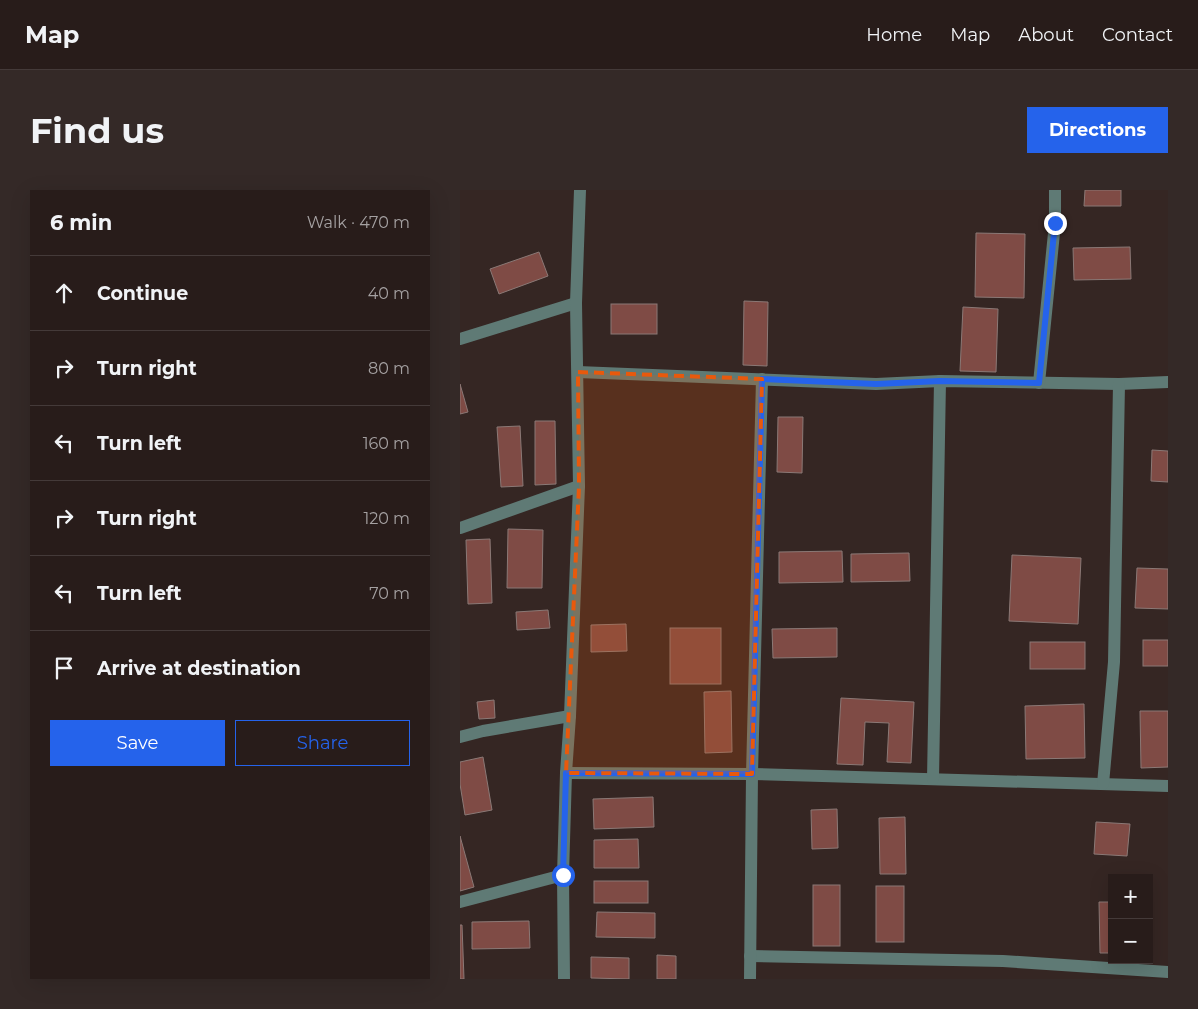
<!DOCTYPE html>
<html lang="en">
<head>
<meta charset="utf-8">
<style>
	body { margin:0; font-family:Montserrat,sans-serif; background:#342927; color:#f1f3f6 }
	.controls { position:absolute; right:15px; bottom:15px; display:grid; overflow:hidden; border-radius:0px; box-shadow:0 5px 20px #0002 }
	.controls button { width:45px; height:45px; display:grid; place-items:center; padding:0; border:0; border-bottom:1px solid #443a39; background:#281c1a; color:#f1f3f6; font:25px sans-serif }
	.stop { position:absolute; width:15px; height:15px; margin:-11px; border:4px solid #2563eb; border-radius:50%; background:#fff }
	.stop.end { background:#2563eb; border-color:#fff; box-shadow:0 1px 5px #0008 }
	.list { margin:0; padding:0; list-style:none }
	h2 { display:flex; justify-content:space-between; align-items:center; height:65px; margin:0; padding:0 20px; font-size:21px }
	h2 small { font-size:16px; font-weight:400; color:#a5a1a2 }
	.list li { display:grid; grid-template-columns:32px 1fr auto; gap:15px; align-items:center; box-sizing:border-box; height:75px; padding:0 20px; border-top:1px solid #443a39 }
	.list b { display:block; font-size:19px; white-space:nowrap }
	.list em { font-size:16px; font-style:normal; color:#a5a1a2 }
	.actions { display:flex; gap:10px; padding:15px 20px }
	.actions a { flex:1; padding:11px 0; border:1px solid #2563eb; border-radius:0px; text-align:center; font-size:18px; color:#2563eb }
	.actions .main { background:#2563eb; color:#fff }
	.icon { flex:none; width:28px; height:28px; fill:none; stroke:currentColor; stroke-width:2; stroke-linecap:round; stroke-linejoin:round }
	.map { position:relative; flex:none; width:708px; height:789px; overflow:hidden; border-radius:0px }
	header { display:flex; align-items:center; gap:30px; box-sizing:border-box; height:70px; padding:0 25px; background:#281c1a; border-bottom:1px solid #443a39 }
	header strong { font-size:24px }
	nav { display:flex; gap:28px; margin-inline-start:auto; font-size:18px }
	.intro { display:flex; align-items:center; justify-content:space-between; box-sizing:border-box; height:120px; padding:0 30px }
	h1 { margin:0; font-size:35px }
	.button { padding:12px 22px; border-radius:0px; background:#2563eb; color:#fff; font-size:18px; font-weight:700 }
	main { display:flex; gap:30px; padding:0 30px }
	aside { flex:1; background:#281c1a; border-radius:0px; box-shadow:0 5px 20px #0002 }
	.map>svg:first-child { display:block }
	.building { fill:#7f4b45; stroke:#8b7976 }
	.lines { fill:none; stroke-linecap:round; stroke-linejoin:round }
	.minor { stroke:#5f7a75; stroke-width:12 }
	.route { stroke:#2563eb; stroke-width:6 }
	.marked { fill:#e8590c; fill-opacity:0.2; stroke:#e8590c; stroke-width:4; stroke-dasharray:10 6; stroke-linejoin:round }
</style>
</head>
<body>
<header>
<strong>Map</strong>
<nav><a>Home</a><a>Map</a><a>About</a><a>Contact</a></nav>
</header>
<div class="intro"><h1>Find us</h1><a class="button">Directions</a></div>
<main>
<aside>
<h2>6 min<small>Walk · 470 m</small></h2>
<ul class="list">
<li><svg class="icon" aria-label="ahead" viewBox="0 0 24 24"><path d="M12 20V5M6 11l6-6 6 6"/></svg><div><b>Continue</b></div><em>40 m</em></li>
<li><svg class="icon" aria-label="right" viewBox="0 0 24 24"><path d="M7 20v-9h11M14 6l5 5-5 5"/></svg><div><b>Turn right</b></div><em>80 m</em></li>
<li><svg class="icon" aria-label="left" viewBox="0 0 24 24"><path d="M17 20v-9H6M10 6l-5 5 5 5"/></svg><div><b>Turn left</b></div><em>160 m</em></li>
<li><svg class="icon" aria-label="right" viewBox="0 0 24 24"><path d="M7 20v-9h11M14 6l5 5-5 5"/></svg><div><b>Turn right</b></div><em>120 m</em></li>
<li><svg class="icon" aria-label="left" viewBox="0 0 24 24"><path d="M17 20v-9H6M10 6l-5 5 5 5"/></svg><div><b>Turn left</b></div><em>70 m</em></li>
<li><svg class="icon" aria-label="arrive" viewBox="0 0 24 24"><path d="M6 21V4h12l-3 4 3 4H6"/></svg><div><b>Arrive at destination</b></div></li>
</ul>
<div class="actions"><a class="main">Save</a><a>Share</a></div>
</aside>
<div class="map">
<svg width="708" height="789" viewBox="0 0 708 789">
	<rect width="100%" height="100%" fill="#352623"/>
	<g class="building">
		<path d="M 625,0 L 661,0 L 661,16 L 624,16 Z"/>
		<path d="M 516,43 L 565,44 L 564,108 L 515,107 Z"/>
		<path d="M 670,57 L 671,89 L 614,90 L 613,58 Z"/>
		<path d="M 79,62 L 88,86 L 39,104 L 30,79 Z"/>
		<path d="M 284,111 L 308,112 L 307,176 L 283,175 Z"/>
		<rect x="151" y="114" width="46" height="30"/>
		<path d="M 503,117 L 538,119 L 536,182 L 500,181 Z"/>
		<path d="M 0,194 L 8,222 L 0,224 Z"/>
		<path d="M 318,227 L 343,227 L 342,283 L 317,282 Z"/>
		<path d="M 75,231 L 95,231 L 96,294 L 75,295 Z"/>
		<path d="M 60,236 L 63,296 L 41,297 L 37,237 Z"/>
		<path d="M 692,260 L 708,261 L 708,292 L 691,291 Z"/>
		<path d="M 48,339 L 83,340 L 82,398 L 47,398 Z"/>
		<path d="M 30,349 L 32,413 L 8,414 L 6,350 Z"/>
		<path d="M 382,361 L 383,392 L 319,393 L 319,362 Z"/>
		<path d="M 449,363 L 450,391 L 391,392 L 391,364 Z"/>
		<path d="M 552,365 L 621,368 L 618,434 L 549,431 Z"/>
		<path d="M 677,378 L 708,379 L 708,419 L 675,418 Z"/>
		<path d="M 88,420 L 90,438 L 57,440 L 56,422 Z"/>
		<path d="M 166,434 L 167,461 L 131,462 L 131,435 Z"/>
		<rect x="210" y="438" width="51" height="56"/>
		<path d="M 377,438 L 377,467 L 313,468 L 312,439 Z"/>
		<rect x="683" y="450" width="25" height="26"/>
		<rect x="570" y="452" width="55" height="27"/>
		<path d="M 271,501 L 272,562 L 245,563 L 244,502 Z"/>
		<path d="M 381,508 L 454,512 L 451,573 L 427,572 L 429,533 L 405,532 L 403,575 L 377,574 Z"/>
		<path d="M 34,510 L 35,528 L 19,529 L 17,512 Z"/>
		<path d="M 624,514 L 625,568 L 566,569 L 565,516 Z"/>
		<path d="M 680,521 L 708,521 L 708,577 L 681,578 Z"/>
		<path d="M 23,567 L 32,620 L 5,625 L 0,594 L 0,572 Z"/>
		<path d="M 193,607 L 194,637 L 134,639 L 133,609 Z"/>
		<path d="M 377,619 L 378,658 L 352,659 L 351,620 Z"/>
		<path d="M 445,627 L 446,684 L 420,684 L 419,628 Z"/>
		<path d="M 636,632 L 670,634 L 667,666 L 634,664 Z"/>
		<path d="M 0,646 L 14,697 L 0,701 Z"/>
		<path d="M 178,649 L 179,678 L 134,678 L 134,650 Z"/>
		<rect x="134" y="691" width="54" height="22"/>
		<rect x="353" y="695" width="27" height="61"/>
		<rect x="416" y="696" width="28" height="56"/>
		<path d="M 639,712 L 652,712 L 652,763 L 640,763 Z"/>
		<path d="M 137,722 L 195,723 L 195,748 L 136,747 Z"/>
		<path d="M 69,731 L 70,758 L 12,759 L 12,732 Z"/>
		<path d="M 0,735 L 2,735 L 4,789 L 0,789 Z"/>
		<path d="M 197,765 L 216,766 L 216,789 L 197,789 Z"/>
		<path d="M 131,767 L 169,768 L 169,789 L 131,788 Z"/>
	</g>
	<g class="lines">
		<g class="minor">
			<path d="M 0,149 L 116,113"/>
			<path d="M 118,182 L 416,194 L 480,191 L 659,194 L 708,192"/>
			<path d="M 579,193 L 595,33 L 595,0"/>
			<path d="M 0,338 L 119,296"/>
			<path d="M 0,547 L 23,541 L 110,526"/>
			<path d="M 106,583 L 292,584 L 708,596"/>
			<path d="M 473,589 L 480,191"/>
			<path d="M 643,594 L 654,472 L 659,194"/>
			<path d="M 0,712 L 103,685"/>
			<path d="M 290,766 L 543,771 L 708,782"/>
			<path d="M 104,789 L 103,685 L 106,583 L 110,526 L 119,296 L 116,113 L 120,0"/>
			<path d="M 290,789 L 292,584 L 302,189"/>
		</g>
	</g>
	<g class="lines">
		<path class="route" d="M 103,685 L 106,583 L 292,584 L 302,189 L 416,194 L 480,191 L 579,193 L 595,33"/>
	</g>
	<path class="marked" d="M 118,182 L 302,189 L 292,584 L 106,583 L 119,296 Z"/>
</svg>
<div class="controls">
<button>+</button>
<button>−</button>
</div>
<div class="stop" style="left:103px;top:685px"></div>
<div class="stop end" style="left:595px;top:33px"></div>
</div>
</main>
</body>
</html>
